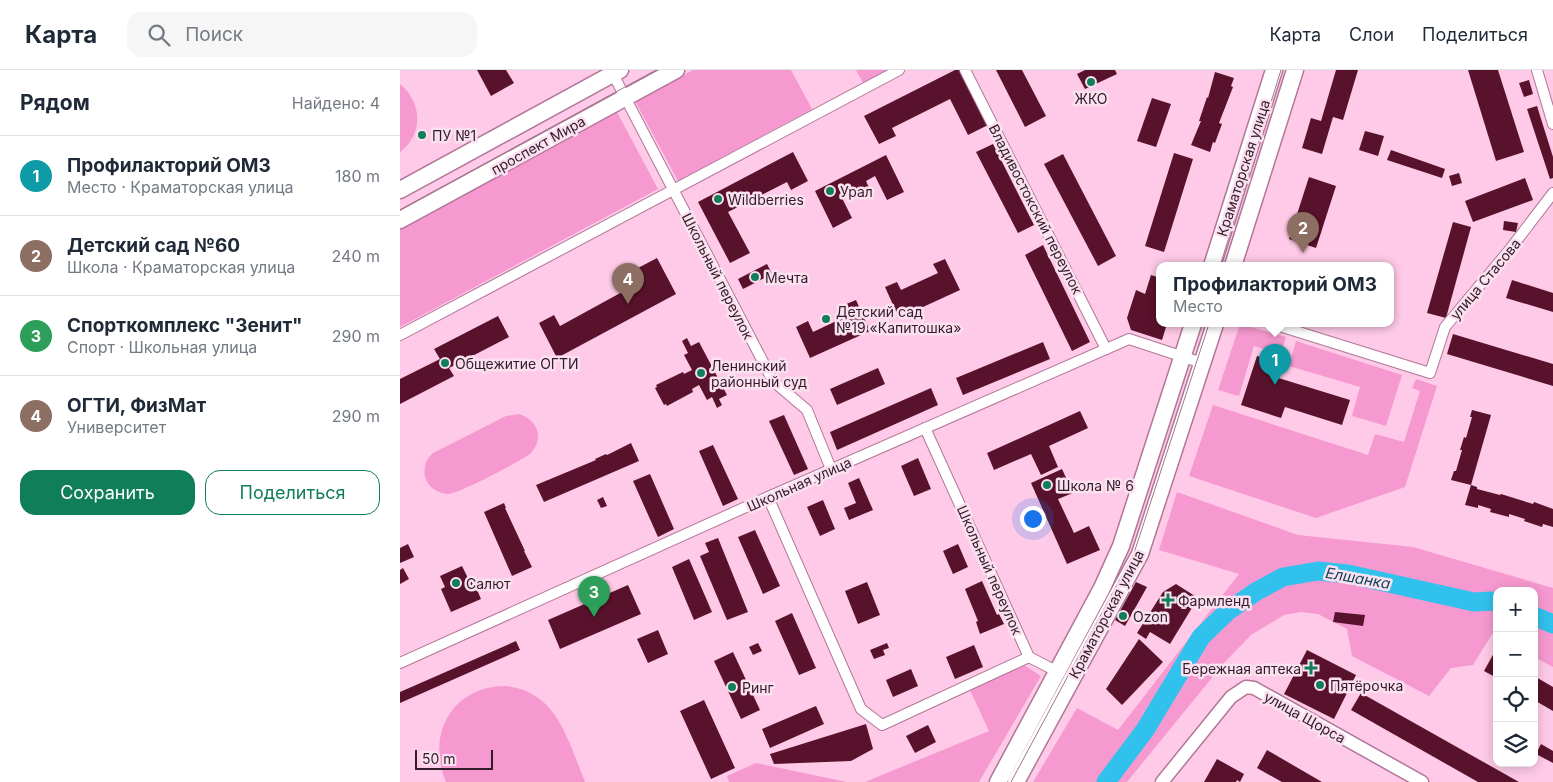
<!DOCTYPE html>
<html lang="ru">
<head>
<meta charset="utf-8">
<style>
	body { margin:0; font-family:Inter,sans-serif; background:#f6f6f7; color:#1f2937 }
	.controls { position:absolute; right:15px; bottom:15px; display:grid; overflow:hidden; border-radius:10px; box-shadow:0 2px 12px #0003 }
	.controls button { width:45px; height:45px; display:grid; place-items:center; padding:0; border:0; border-bottom:1px solid #e0e1e3; background:#fff; color:#1f2937; font:25px sans-serif }
	.scale { position:absolute; left:15px; bottom:12px; width:78px; box-sizing:border-box; padding-left:5px; border:2px solid #331c2a; border-top:0; font-size:14px; line-height:18px; white-space:nowrap; color:#331c2a; -webkit-text-stroke:4px #fbe0ef; paint-order:stroke }
	.you { position:absolute; left:632px; top:448px; width:18px; height:18px; margin:-12px; border:4px solid #fff; border-radius:50%; background:#1a73e8; box-shadow:0 0 0 8px #1a73e833 }
	.badge { display:grid; place-items:center; width:32px; height:32px; border-radius:50%; background:#117e5a; color:#fff; font-size:16px; font-weight:700 }
	.pin { position:absolute; translate:-50% -41px; filter:drop-shadow(0 1px 2px #0008) }
	.pin::after { content:''; position:absolute; top:26px; width:18px; height:15px; background:inherit; clip-path:polygon(0 0,100% 0,50% 100%) }
	.popup { position:absolute; left:756px; top:192px; width:238px; height:65px; box-sizing:border-box; display:grid; place-content:center; border-radius:10px; background:#fff; filter:drop-shadow(0 1px 4px #0005); font-size:16px; white-space:nowrap; color:#747a83 }
	.popup b { font-size:19px; color:#1f2937 }
	.popup::after { content:''; position:absolute; left:50%; top:100%; margin-left:-10px; border:10px solid transparent; border-top-color:#fff }
	.list { margin:0; padding:0; list-style:none }
	h2 { display:flex; justify-content:space-between; align-items:center; height:65px; margin:0; padding:0 20px; font-size:21px }
	h2 small { font-size:16px; font-weight:400; color:#747a83 }
	.list li { display:grid; grid-template-columns:32px 1fr auto; gap:15px; align-items:center; box-sizing:border-box; height:80px; padding:0 20px; border-top:1px solid #e0e1e3 }
	.list b { display:block; font-size:19px; white-space:nowrap }
	.list p { margin:0; font-size:16px; white-space:nowrap; color:#747a83 }
	.list em { font-size:16px; font-style:normal; color:#747a83 }
	.actions { display:flex; gap:10px; padding:15px 20px }
	.actions a { flex:1; padding:11px 0; border:1px solid #117e5a; border-radius:15px; text-align:center; font-size:18px; color:#117e5a }
	.actions .main { background:#117e5a; color:#fff }
	.icon { flex:none; width:28px; height:28px; fill:none; stroke:currentColor; stroke-width:2; stroke-linecap:round; stroke-linejoin:round }
	.map { position:relative; flex:none; width:1153px; height:712px; overflow:hidden }
	header { display:flex; align-items:center; gap:30px; box-sizing:border-box; height:70px; padding:0 25px; background:#fff; border-bottom:1px solid #e0e1e3 }
	header strong { font-size:24px }
	nav { display:flex; gap:28px; margin-inline-start:auto; font-size:18px }
	.search { width:350px; height:45px; background:#f6f6f7; display:flex; align-items:center; gap:12px; box-sizing:border-box; padding:0 18px; border-radius:15px; color:#747a83; font-size:19px }
	main { display:flex }
	aside { flex:1; background:#fff }
	.map>svg:first-child { display:block }
	.green { fill:#f699d0 }
	.lines { fill:none; stroke-linecap:round; stroke-linejoin:round }
	.river { stroke:#31c1ed; stroke-width:19 }
	.building { fill:#59122b }
	.minor-casing { stroke:#b17698; stroke-width:12 }
	.tertiary-casing { stroke:#b17698; stroke-width:15 }
	.primary-casing { stroke:#b17698; stroke-width:19 }
	.minor { stroke:#fff; stroke-width:10 }
	.tertiary { stroke:#fff; stroke-width:12 }
	.primary { stroke:#fff; stroke-width:16 }
	.tram { stroke:#9d768c; stroke-width:1 }
	.poi-dot { fill:#117e5a; stroke:#fbe0ef; stroke-width:2 }
	.labels { text-anchor:middle; dominant-baseline:central; stroke-width:5; stroke-linejoin:round; paint-order:stroke }
	.poi-label { font-size:14px; fill:#331c2a; stroke:#fbe0ef; text-anchor:start }
	.street-label { font-size:14px; fill:#331c2a; stroke:#fbe0ef }
	.water-label { font-size:15px; font-style:italic; fill:#0a4658; stroke:#fbe0ef }
</style>
</head>
<body>
<header>
<strong>Карта</strong>
<div class="search"><svg class="icon" aria-label="search" viewBox="0 0 24 24"><circle cx="10" cy="10" r="6"/><path d="M15 15l6 6"/></svg>Поиск</div>
<nav><a>Карта</a><a>Слои</a><a>Поделиться</a></nav>
</header>
<main>
<aside>
<h2>Рядом<small>Найдено: 4</small></h2>
<ul class="list">
<li><span class="badge" style="background:#0f9aa8">1</span><div><b>Профилакторий ОМЗ</b><p>Место · Краматорская улица</p></div><em>180 m</em></li>
<li><span class="badge" style="background:#8d6e63">2</span><div><b>Детский сад №60</b><p>Школа · Краматорская улица</p></div><em>240 m</em></li>
<li><span class="badge" style="background:#2e9e5b">3</span><div><b>Спорткомплекс &quot;Зенит&quot;</b><p>Спорт · Школьная улица</p></div><em>290 m</em></li>
<li><span class="badge" style="background:#8d6e63">4</span><div><b>ОГТИ, ФизМат</b><p>Университет</p></div><em>290 m</em></li>
</ul>
<div class="actions"><a class="main">Сохранить</a><a>Поделиться</a></div>
</aside>
<div class="map">
<svg width="1153" height="712" viewBox="0 0 1153 712">
	<rect width="100%" height="100%" fill="#ffcae7"/>
	<g class="green">
		<path d="M 293,0 L 391,0 L 412,39 L 278,111 L 235,31 Z"/>
		<path d="M 456,0 L 490,0 L 464,15 Z"/>
		<path d="M 0,14 C 22,32 24,64 0,82 Z"/>
		<path d="M 217,42 L 258,119 L 0,257 L 0,159 Z"/>
		<path d="M 840,254 L 886,267 L 881,284 L 854,276 L 839,326 L 818,320 Z"/>
		<path d="M 896,271 L 1002,305 L 986,356 L 952,346 L 960,317 L 889,296 Z"/>
		<path d="M 1016,309 L 1037,316 L 1005,417 L 916,448 L 789,406 L 813,335 L 968,385 L 975,364 L 1004,372 L 1020,321 L 1012,318 Z"/>
		<path d="M 119,344 C 139,350 144,370 130,384 C 119,392 60,423 49,424 C 38,424 28,417 25,407 C 23,398 26,389 33,383 L 106,346 Z"/>
		<path d="M 777,422 L 898,465 L 1013,477 L 1153,518 L 1153,597 L 1134,587 L 1134,521 L 1097,521 L 1097,566 L 1092,564 L 1073,595 L 1051,598 L 1029,626 L 952,586 L 947,559 L 918,544 L 901,542 L 884,545 L 851,565 L 824,593 L 727,712 L 633,712 L 677,638 L 718,660 L 839,504 L 759,480 Z"/>
		<path d="M 624,595 L 641,606 L 579,712 L 465,712 L 589,661 L 570,620 Z"/>
		<path d="M 106,616 C 158,622 168,671 185,712 L 46,712 C 26,664 52,616 106,616 Z"/>
		<path d="M 356,693 L 447,712 L 329,712 L 327,706 Z"/>
	</g>
	<g class="lines">
		<g class="river">
			<path d="M 1134,546 L 1153,554"/>
			<path d="M 706,712 L 745,660 L 801,567 L 828,541 L 857,521 L 883,507 L 918,501 L 948,504 L 1074,532 L 1091,531 L 1097,533"/>
		</g>
	</g>
	<g class="building">
		<path d="M 77,0 L 106,0 L 114,13 L 91,26 Z"/>
		<path d="M 555,0 L 560,0 L 588,55 L 568,65 L 550,29 L 492,58 L 496,66 L 479,74 L 464,46 Z"/>
		<path d="M 596,0 L 622,0 L 646,46 L 625,57 Z"/>
		<path d="M 685,0 L 715,0 L 717,4 L 685,19 L 677,4 Z"/>
		<path d="M 936,0 L 958,0 L 943,50 L 933,47 L 922,84 L 902,78 L 911,48 L 921,51 Z"/>
		<path d="M 1068,0 L 1098,0 L 1124,82 L 1096,91 Z"/>
		<path d="M 815,2 L 834,8 L 831,16 L 833,17 L 819,53 L 822,54 L 815,73 L 813,72 L 810,82 L 791,75 L 801,51 L 799,51 L 807,27 L 808,28 Z"/>
		<path d="M 1129,10 L 1133,24 L 1124,27 L 1119,13 Z"/>
		<path d="M 752,28 L 771,34 L 756,77 L 737,71 Z"/>
		<path d="M 1137,36 L 1153,87 L 1153,108 L 1150,109 L 1127,39 Z"/>
		<path d="M 965,61 L 984,66 L 978,86 L 959,80 Z"/>
		<path d="M 593,74 L 634,155 L 618,163 L 576,82 Z"/>
		<path d="M 991,80 L 1045,99 L 1042,108 L 987,90 Z"/>
		<path d="M 393,82 L 408,111 L 391,120 L 387,112 L 328,142 L 350,183 L 330,193 L 298,132 Z"/>
		<path d="M 774,83 L 793,89 L 764,182 L 745,176 Z"/>
		<path d="M 663,84 L 716,186 L 698,196 L 644,94 Z"/>
		<path d="M 486,85 L 504,122 L 487,130 L 475,106 L 466,111 L 470,120 L 453,128 L 449,119 L 440,124 L 452,148 L 433,158 L 415,121 Z"/>
		<path d="M 1059,103 L 1062,113 L 1052,116 L 1049,106 Z"/>
		<path d="M 909,107 L 936,116 L 916,178 L 889,169 Z"/>
		<path d="M 1125,108 L 1133,130 L 1073,152 L 1065,131 Z"/>
		<path d="M 1104,151 L 1118,153 L 1116,162 L 1103,160 Z"/>
		<path d="M 1053,152 L 1071,157 L 1046,248 L 1027,243 Z"/>
		<path d="M 643,175 L 690,272 L 672,281 L 625,185 Z"/>
		<path d="M 257,188 L 276,224 L 157,288 L 139,253 L 154,245 L 160,256 L 244,210 L 238,198 Z"/>
		<path d="M 545,189 L 560,220 L 499,248 L 485,217 L 497,212 L 501,220 L 538,203 L 533,194 Z"/>
		<path d="M 367,194 L 372,204 L 343,219 L 338,209 Z"/>
		<path d="M 751,205 L 760,208 L 760,254 L 767,254 L 762,270 L 731,260 L 727,248 L 736,220 L 745,224 Z"/>
		<path d="M 1112,210 L 1153,223 L 1153,242 L 1106,228 Z"/>
		<path d="M 456,230 L 470,261 L 410,288 L 396,257 L 408,251 L 413,262 L 449,245 L 444,235 Z"/>
		<path d="M 98,246 L 109,267 L 49,298 L 54,306 L 0,334 L 0,309 L 40,289 L 34,279 Z"/>
		<path d="M 1053,264 L 1153,294 L 1153,316 L 1047,284 Z"/>
		<path d="M 287,268 L 291,276 L 299,272 L 327,325 L 319,329 L 322,335 L 317,338 L 312,327 L 307,330 L 299,315 L 292,319 L 293,322 L 267,336 L 266,334 L 264,335 L 255,318 L 257,317 L 256,315 L 283,302 L 284,304 L 292,300 L 284,285 L 288,283 L 282,271 Z"/>
		<path d="M 643,272 L 650,289 L 563,325 L 556,308 Z"/>
		<path d="M 857,286 L 876,291 L 872,306 L 950,330 L 942,355 L 885,337 L 881,348 L 841,335 Z"/>
		<path d="M 478,298 L 485,314 L 437,335 L 430,319 Z"/>
		<path d="M 531,318 L 538,335 L 437,380 L 430,362 Z"/>
		<path d="M 1072,340 L 1091,345 L 1071,415 L 1077,417 L 1077,419 L 1100,425 L 1101,424 L 1133,434 L 1134,432 L 1153,439 L 1153,457 L 1143,454 L 1142,457 L 1124,451 L 1125,449 L 1109,444 L 1109,447 L 1090,442 L 1091,439 L 1078,435 L 1078,438 L 1065,435 L 1071,415 L 1051,410 L 1054,401 L 1056,401 L 1062,380 L 1060,380 L 1064,367 L 1066,368 L 1072,347 L 1070,347 Z"/>
		<path d="M 680,341 L 688,358 L 649,376 L 658,397 L 641,405 L 631,384 L 594,400 L 587,383 Z"/>
		<path d="M 384,345 L 408,399 L 394,405 L 369,351 Z"/>
		<path d="M 231,373 L 239,391 L 144,432 L 136,415 L 196,390 L 195,389 L 206,384 L 207,385 Z"/>
		<path d="M 313,375 L 338,429 L 323,436 L 299,381 Z"/>
		<path d="M 518,388 L 531,419 L 514,426 L 501,396 Z"/>
		<path d="M 662,399 L 673,423 L 658,429 L 674,463 L 689,456 L 700,480 L 667,494 L 631,413 Z"/>
		<path d="M 250,404 L 274,459 L 258,467 L 233,411 Z"/>
		<path d="M 459,408 L 473,440 L 449,450 L 444,438 L 456,433 L 448,413 Z"/>
		<path d="M 203,427 L 207,436 L 201,438 L 197,430 Z"/>
		<path d="M 423,430 L 435,459 L 420,466 L 407,437 Z"/>
		<path d="M 104,433 L 106,438 L 105,438 L 125,481 L 124,481 L 132,497 L 112,506 L 84,442 Z"/>
		<path d="M 355,460 L 380,516 L 363,524 L 338,467 Z"/>
		<path d="M 318,468 L 348,542 L 327,550 L 300,486 L 309,482 L 305,473 Z"/>
		<path d="M 8,474 L 14,487 L 0,493 L 0,478 Z"/>
		<path d="M 558,474 L 568,497 L 553,504 L 543,481 Z"/>
		<path d="M 289,489 L 312,542 L 294,550 L 272,497 Z"/>
		<path d="M 62,496 L 68,508 L 71,506 L 81,529 L 51,542 L 41,519 L 45,517 L 40,506 Z"/>
		<path d="M 3,498 L 9,509 L 0,514 L 0,500 Z"/>
		<path d="M 582,511 L 597,545 L 599,544 L 604,554 L 580,564 L 576,552 L 578,551 L 565,519 Z"/>
		<path d="M 467,512 L 480,545 L 458,554 L 445,521 Z"/>
		<path d="M 736,512 L 747,517 L 725,556 L 715,550 Z"/>
		<path d="M 776,514 L 798,528 L 770,574 L 750,562 L 746,569 L 737,563 L 763,522 Z"/>
		<path d="M 228,515 L 241,544 L 160,579 L 148,550 Z"/>
		<path d="M 935,542 L 965,545 L 963,556 L 933,552 Z"/>
		<path d="M 392,543 L 416,598 L 399,605 L 375,551 Z"/>
		<path d="M 258,560 L 268,584 L 248,593 L 237,569 Z"/>
		<path d="M 739,569 L 763,592 L 722,635 L 706,619 Z"/>
		<path d="M 116,571 L 120,580 L 0,633 L 0,622 Z"/>
		<path d="M 358,573 L 362,581 L 353,585 L 349,577 Z"/>
		<path d="M 487,573 L 489,578 L 483,580 L 485,585 L 474,589 L 470,580 Z"/>
		<path d="M 574,575 L 583,597 L 555,609 L 546,587 Z"/>
		<path d="M 907,580 L 956,605 L 934,649 L 884,624 Z"/>
		<path d="M 333,582 L 360,640 L 341,649 L 314,591 Z"/>
		<path d="M 1094,583 L 1097,584 L 1097,608 L 1084,601 Z"/>
		<path d="M 511,599 L 518,616 L 493,627 L 486,610 Z"/>
		<path d="M 1134,606 L 1153,617 L 1153,641 L 1134,630 Z"/>
		<path d="M 961,623 L 1119,712 L 1078,712 L 951,640 Z"/>
		<path d="M 304,630 L 335,698 L 311,709 L 280,641 Z"/>
		<path d="M 416,636 L 424,654 L 370,678 L 362,659 Z"/>
		<path d="M 466,654 L 473,679 L 451,691 L 374,694 L 370,684 Z"/>
		<path d="M 528,655 L 536,672 L 515,683 L 506,666 Z"/>
		<path d="M 1141,674 L 1153,681 L 1153,693 L 1136,684 Z"/>
		<path d="M 867,680 L 922,712 L 882,712 L 857,698 Z"/>
		<path d="M 817,689 L 844,704 L 840,712 L 837,710 L 836,712 L 804,712 Z"/>
	</g>
	<g class="lines">
		<g class="minor-casing">
			<g id="minor">
				<path d="M 565,0 L 706,279"/>
				<path d="M 1137,0 L 1153,54"/>
				<path d="M 213,4 L 373,311 L 407,340 L 431,399"/>
				<path d="M 873,254 L 1030,303 L 1045,257 L 1111,178 L 1153,123"/>
				<path d="M 0,265 L 499,0"/>
				<path d="M 525,358 L 629,587 L 660,603"/>
				<path d="M 368,427 L 461,639 L 482,655 L 629,587"/>
				<path d="M 0,593 L 368,427 L 729,269 L 802,293"/>
			</g>
		</g>
		<g class="tertiary-casing">
			<path id="tertiary" d="M 762,712 L 831,627 L 846,617 L 854,618 L 1022,712"/>
		</g>
		<g class="primary-casing">
			<g id="primary">
				<path d="M 0,120 L 220,0"/>
				<path d="M 0,150 L 276,0"/>
				<path d="M 812,196 L 874,0"/>
				<path d="M 833,196 L 895,0"/>
				<path d="M 598,712 L 702,518 L 721,476 L 793,254"/>
				<path d="M 616,712 L 740,484 L 815,254"/>
			</g>
		</g>
		<use href="#minor" class="minor"/>
		<use href="#tertiary" class="tertiary"/>
		<use href="#primary" class="primary"/>
		<g class="tram">
			<path d="M 0,140 L 256,0"/>
			<path d="M 820,196 L 881,0"/>
			<path d="M 611,712 L 734,483 L 809,254"/>
		</g>
	</g>
	<g class="poi-dot">
		<circle cx="691" cy="12" r="5"/>
		<circle cx="22" cy="65" r="5"/>
		<circle cx="430" cy="121" r="5"/>
		<circle cx="318" cy="129" r="5"/>
		<circle cx="355" cy="207" r="5"/>
		<circle cx="426" cy="249" r="5"/>
		<circle cx="45" cy="293" r="5"/>
		<circle cx="301" cy="303" r="5"/>
		<circle cx="647" cy="415" r="5"/>
		<circle cx="56" cy="513" r="5"/>
		<path d="M765.5 522.5h5v5h5v5h-5v5h-5v-5h-5v-5h5z"/>
		<circle cx="723" cy="546" r="5"/>
		<path d="M908.5 590.5h5v5h5v5h-5v5h-5v-5h-5v-5h5z"/>
		<circle cx="920" cy="615" r="5"/>
		<circle cx="332" cy="617" r="5"/>
	</g>
	<g class="labels">
		<g class="poi-label">
			<text x="691" y="28" text-anchor="middle">ЖКО</text>
			<text x="32" y="65">ПУ №1</text>
			<text x="440" y="121">Урал</text>
			<text x="328" y="129">Wildberries</text>
			<text x="365" y="207">Мечта</text>
			<text x="436" y="241">Детский сад<tspan x="436" dy="16">№19 «Капитошка»</tspan></text>
			<text x="55" y="293">Общежитие ОГТИ</text>
			<text x="311" y="295">Ленинский<tspan x="311" dy="16">районный суд</tspan></text>
			<text x="657" y="415">Школа № 6</text>
			<text x="66" y="513">Салют</text>
			<text x="778" y="530">Фармленд</text>
			<text x="733" y="546">Ozon</text>
			<text x="901" y="598" text-anchor="end">Бережная аптека</text>
			<text x="930" y="615">Пятёрочка</text>
			<text x="342" y="617">Ринг</text>
		</g>
		<g class="street-label">
			<text transform="translate(138 75) rotate(-29)">проспект Мира</text>
			<text transform="translate(843 98) rotate(-72)">Краматорская улица</text>
			<text transform="translate(636 139) rotate(63)">Владивостокский переулок</text>
			<text transform="translate(318 206) rotate(63)">Школьный переулок</text>
			<text transform="translate(1085 209) rotate(-50)">улица Стасова</text>
			<text transform="translate(399 414) rotate(-24)">Школьная улица</text>
			<text transform="translate(590 500) rotate(66)">Школьный переулок</text>
			<text transform="translate(706 544) rotate(-62)">Краматорская улица</text>
			<text transform="translate(905 647) rotate(29)">улица Щорса</text>
		</g>
		<g class="water-label">
			<text transform="translate(958 508) rotate(10)">Елшанка</text>
		</g>
	</g>
</svg>
<div class="controls">
<button>+</button>
<button>−</button>
<button><svg class="icon" aria-label="locate" viewBox="0 0 24 24"><circle cx="12" cy="12" r="6"/><path d="M12 2v4M12 18v4M2 12h4M18 12h4"/></svg></button>
<button><svg class="icon" aria-label="layers" viewBox="0 0 24 24"><path d="M12 4l9 5-9 5-9-5zM3 14l9 5 9-5"/></svg></button>
</div>
<div class="scale">50 m</div>
<div class="you"></div>
<div class="pin badge" style="left:875px;top:315px;background:#0f9aa8">1</div>
<div class="popup"><b>Профилакторий ОМЗ</b>Место</div>
<div class="pin badge" style="left:903px;top:183px;background:#8d6e63">2</div>
<div class="pin badge" style="left:194px;top:547px;background:#2e9e5b">3</div>
<div class="pin badge" style="left:228px;top:234px;background:#8d6e63">4</div>
</div>
</main>
</body>
</html>
